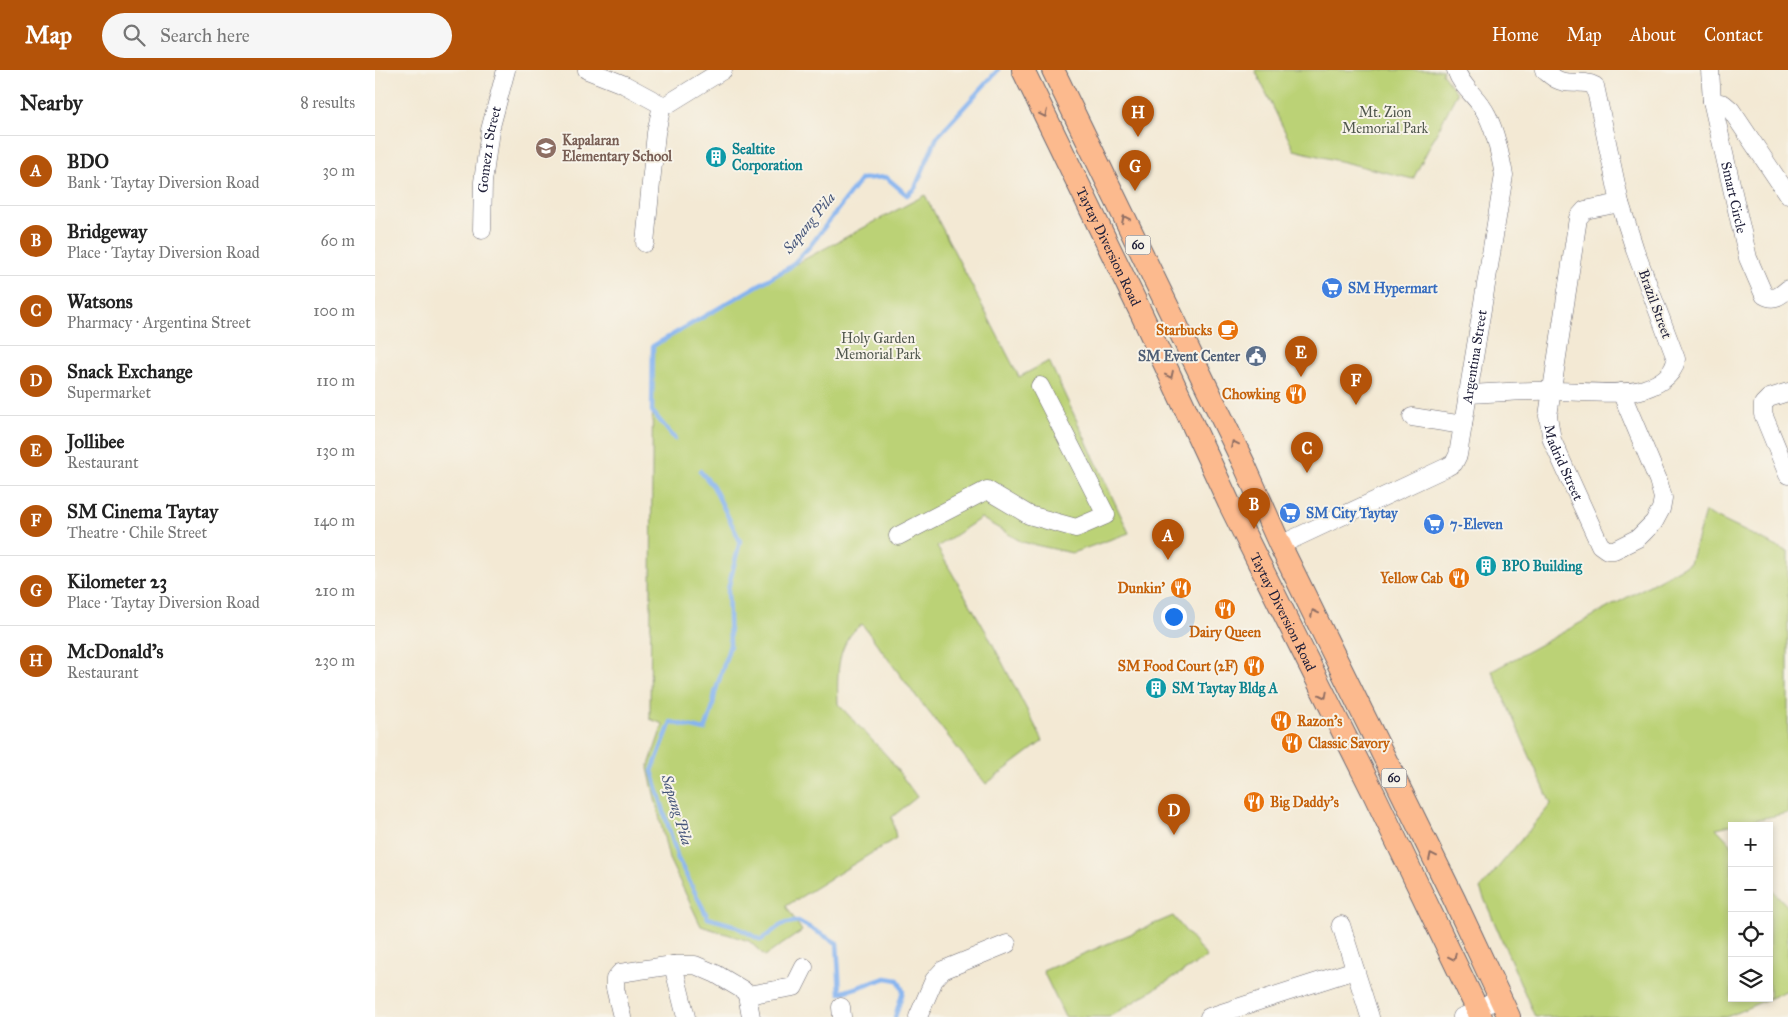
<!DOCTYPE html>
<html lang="en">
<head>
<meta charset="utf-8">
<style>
	body { margin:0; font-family:"IM FELL Great Primer",serif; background:#f6f6f6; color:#222 }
	.controls { position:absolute; right:15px; bottom:15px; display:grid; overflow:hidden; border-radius:0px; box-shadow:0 2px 8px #0003 }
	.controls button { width:45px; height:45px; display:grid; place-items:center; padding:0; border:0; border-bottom:1px solid #e0e0e0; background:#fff; color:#222; font:25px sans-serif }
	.you { position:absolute; left:798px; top:546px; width:18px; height:18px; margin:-12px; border:4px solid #fff; border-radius:50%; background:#1a73e8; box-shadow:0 0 0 8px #1a73e833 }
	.badge { display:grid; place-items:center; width:32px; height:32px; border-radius:50%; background:#b45309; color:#fff; font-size:16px; font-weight:700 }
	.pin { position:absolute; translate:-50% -41px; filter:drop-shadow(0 1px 2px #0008) }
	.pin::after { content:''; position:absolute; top:26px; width:18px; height:15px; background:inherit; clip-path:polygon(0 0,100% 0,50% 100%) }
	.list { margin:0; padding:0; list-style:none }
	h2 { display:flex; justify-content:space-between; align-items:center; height:65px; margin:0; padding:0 20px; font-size:21px }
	h2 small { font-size:16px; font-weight:400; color:#767676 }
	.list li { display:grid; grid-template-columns:32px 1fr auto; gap:15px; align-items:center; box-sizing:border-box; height:70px; padding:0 20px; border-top:1px solid #e0e0e0 }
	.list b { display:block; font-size:19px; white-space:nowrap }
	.list p { margin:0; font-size:16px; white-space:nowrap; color:#767676 }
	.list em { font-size:16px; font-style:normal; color:#767676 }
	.icon { flex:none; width:28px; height:28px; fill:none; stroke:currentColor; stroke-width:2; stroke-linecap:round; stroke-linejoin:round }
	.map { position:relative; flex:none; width:1413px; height:947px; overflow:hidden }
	header { display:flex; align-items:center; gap:30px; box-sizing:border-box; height:70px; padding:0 25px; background:#b45309; color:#fff }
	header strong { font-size:24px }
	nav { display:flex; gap:28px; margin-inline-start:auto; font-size:18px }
	.search { width:350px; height:45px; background:#f6f6f6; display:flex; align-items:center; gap:12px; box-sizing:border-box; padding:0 18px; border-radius:28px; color:#767676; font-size:19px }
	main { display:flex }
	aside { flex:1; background:#fff }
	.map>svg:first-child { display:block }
	.green { fill:#bbd276; stroke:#6e7a58 }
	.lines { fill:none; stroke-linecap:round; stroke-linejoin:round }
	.stream { stroke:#85b4f0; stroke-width:4.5 }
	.minor-casing { stroke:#6b6871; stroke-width:19 }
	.major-casing { stroke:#6b6871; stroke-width:24 }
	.minor { stroke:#fff; stroke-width:18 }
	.major { stroke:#fcba8e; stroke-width:22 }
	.oneway { stroke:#8f6e64 }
	.labels { text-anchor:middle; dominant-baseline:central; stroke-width:4; stroke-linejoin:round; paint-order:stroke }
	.shield { fill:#f7f3e8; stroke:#62616f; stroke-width:1 }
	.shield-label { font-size:12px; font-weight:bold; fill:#22223b }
	.park-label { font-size:14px; fill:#50574d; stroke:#f7f3e8 }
	.education-label { font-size:14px; font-weight:bold; fill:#785e54; stroke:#f7f3e8; text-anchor:start }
	.street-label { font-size:14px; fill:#22223b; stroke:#f7f3e8 }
	.culture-label { font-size:14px; font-weight:bold; fill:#0d838f; stroke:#f7f3e8; text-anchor:start }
	.shop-label { font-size:14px; font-weight:bold; fill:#366cbe; stroke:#f7f3e8; text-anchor:start }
	.food-label { font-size:14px; font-weight:bold; fill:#c56008; stroke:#f7f3e8; text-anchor:end }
	.service-label { font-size:14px; font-weight:bold; fill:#4e5e75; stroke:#f7f3e8; text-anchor:end }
	.water-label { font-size:15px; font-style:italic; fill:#45557a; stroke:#f7f3e8 }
</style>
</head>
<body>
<header>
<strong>Map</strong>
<div class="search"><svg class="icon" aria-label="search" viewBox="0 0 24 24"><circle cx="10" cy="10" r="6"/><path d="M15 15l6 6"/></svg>Search here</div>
<nav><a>Home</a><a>Map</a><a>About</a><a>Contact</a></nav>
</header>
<main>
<aside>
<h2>Nearby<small>8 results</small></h2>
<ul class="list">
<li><span class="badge">A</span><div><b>BDO</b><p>Bank · Taytay Diversion Road</p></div><em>30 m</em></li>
<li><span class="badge">B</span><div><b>Bridgeway</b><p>Place · Taytay Diversion Road</p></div><em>60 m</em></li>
<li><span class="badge">C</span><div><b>Watsons</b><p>Pharmacy · Argentina Street</p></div><em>100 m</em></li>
<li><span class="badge">D</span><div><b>Snack Exchange</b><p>Supermarket</p></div><em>110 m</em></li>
<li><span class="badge">E</span><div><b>Jollibee</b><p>Restaurant</p></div><em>130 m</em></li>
<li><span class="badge">F</span><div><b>SM Cinema Taytay</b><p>Theatre · Chile Street</p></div><em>140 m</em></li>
<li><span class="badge">G</span><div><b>Kilometer 23</b><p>Place · Taytay Diversion Road</p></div><em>210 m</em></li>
<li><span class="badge">H</span><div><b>McDonald's</b><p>Restaurant</p></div><em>230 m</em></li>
</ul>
</aside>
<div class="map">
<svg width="1413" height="947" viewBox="0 0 1413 947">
	<rect width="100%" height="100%" fill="#f7f3e8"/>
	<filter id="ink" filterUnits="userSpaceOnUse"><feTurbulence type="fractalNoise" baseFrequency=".02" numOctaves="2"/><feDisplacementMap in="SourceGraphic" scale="10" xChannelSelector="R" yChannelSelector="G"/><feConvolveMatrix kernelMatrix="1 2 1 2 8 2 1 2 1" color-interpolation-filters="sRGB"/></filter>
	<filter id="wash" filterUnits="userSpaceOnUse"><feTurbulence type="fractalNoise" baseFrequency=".0096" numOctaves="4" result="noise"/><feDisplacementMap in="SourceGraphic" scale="20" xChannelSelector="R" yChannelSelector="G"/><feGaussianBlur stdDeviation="1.12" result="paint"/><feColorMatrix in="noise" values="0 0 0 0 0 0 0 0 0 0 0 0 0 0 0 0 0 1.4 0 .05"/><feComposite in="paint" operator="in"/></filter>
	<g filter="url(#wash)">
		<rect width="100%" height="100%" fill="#f3e9d4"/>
		<g class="green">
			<path d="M 880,0 L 1068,0 L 1067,3 L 1082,23 L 1038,109 L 919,80 Z"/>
			<path d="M 550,125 L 644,307 L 674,291 L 754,463 L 697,483 L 647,472 L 606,448 L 562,477 L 613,565 L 668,671 L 611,714 L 537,621 L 487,554 C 461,572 462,605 463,634 L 513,687 L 542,727 L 517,747 L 521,768 L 411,836 L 427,861 L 390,886 L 374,871 L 326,856 L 294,789 L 273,698 L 288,654 L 275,649 L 278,276 L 415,197 Z"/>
			<path d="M 1330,442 L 1413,482 L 1413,743 L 1341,758 L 1357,775 L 1357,928 L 1394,928 L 1394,816 L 1413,837 L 1413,920 L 1352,947 L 1160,947 L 1105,819 L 1176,734 L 1117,601 L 1315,493 Z"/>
			<path d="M 798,846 L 832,887 L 734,947 L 690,947 L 668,901 Z"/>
		</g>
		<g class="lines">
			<g class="stream">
				<path d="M 300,369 L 277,341 L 278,276 L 415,197 L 435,176 L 486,109 L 511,107 L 532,125 L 540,118 L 562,67 L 623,0"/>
				<path d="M 325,401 L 338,416 L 365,471 L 353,519 L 355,575 L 340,623 L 337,640 L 330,660 L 296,652 L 277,701 L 303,789 L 333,848 L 358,855 L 386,870 L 407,854 L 423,851 L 462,873 L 465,923 L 511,908 L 523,910 L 528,921 L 520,947"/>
			</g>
		</g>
	</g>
	<g filter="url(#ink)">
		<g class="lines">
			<g class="minor-casing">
				<g id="minor">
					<path d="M 212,0 L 250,15 L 287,35 L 293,34 L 348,0"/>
					<path id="s1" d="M 1335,0 L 1337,31 L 1373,188 L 1389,225 C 1399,231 1405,226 1413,219"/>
					<path d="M 1337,31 L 1349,34 L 1356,40 L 1413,125"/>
					<path id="s2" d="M 1245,133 L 1210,140 L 1203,148 L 1173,346 L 1177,370 L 1225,475 L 1232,480 L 1239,480 L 1263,468 L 1279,452 L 1286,439 L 1288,428 L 1283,410 L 1246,322"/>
					<path id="s3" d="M 107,160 L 108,112 L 115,60 L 131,0"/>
					<path d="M 270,173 L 281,63 L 287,35"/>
					<path d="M 1413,322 L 1394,328 L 1388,334 L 1388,344 L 1413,405"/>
					<path d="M 1092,324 C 1122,323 1151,320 1181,321 C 1203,321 1250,326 1269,319 C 1284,314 1299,306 1301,289 L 1260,180 L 1245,133 L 1220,16 C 1208,9 1195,16 1183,10 C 1178,8 1173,3 1169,0"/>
					<path d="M 1037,347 L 1088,355"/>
					<path d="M 523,466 L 612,420 L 654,445 L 701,458 L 731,445 L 665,316"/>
					<path id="s4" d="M 905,475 L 1072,397 L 1079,393 L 1083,385 L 1129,105 C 1125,85 1121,63 1112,45 C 1104,28 1087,18 1081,0"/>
					<path d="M 966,855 L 995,947"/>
					<path d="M 298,895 L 311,947"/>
					<path d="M 372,925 L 419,917 L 429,897"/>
					<path d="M 466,937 L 467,947"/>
					<path d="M 247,947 L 240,918 L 240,909 L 245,903 L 298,895 L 320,895 L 341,904 L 368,920 L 372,925 L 376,947"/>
					<path d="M 543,947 L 559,910 L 568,900 L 632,874"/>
					<path d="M 834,947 L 980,900"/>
					<path d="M 1087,947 L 1103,941 L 1123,927"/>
				</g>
			</g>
			<g class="major-casing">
				<g id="major">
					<path id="s5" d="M 648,0 L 767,245 L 854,433 L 999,724 L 1106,947"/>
					<path d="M 678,0 L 869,394 L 905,475 L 1079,829 L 1134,947"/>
				</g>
			</g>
			<use href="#minor" class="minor"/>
			<use href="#major" class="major"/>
		</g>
		<defs><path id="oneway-chevron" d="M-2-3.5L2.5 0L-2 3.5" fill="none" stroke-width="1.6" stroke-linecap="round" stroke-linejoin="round" transform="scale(1.25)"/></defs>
		<g class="oneway">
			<use href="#oneway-chevron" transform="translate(669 44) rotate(64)"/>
			<use href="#oneway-chevron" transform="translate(750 149) rotate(-115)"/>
			<use href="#oneway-chevron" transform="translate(795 305) rotate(65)"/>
			<use href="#oneway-chevron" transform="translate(859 374) rotate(-116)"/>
			<use href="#oneway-chevron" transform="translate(939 543) rotate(-116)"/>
			<use href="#oneway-chevron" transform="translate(949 625) rotate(63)"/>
			<use href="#oneway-chevron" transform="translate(1057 786) rotate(-116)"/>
			<use href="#oneway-chevron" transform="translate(1078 887) rotate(64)"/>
		</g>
	</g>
	<defs>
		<g id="school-disc" transform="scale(1.125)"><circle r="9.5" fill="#8d6e63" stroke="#f7f3e8"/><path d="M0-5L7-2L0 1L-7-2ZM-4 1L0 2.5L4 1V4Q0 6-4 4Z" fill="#fff"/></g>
		<g id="building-disc" transform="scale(1.125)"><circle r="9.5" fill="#0f9aa8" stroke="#f7f3e8"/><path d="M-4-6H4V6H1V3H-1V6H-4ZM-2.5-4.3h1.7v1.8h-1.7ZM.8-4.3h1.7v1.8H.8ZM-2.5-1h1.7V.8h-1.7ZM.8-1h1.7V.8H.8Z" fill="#fff"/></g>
		<g id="supermarket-disc" transform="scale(1.125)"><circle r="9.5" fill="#3f7fe0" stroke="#f7f3e8"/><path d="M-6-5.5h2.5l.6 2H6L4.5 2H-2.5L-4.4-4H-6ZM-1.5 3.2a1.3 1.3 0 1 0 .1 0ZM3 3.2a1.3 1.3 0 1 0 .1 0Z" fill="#fff"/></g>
		<g id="cafe-disc" transform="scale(1.125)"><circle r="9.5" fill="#e8710a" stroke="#f7f3e8"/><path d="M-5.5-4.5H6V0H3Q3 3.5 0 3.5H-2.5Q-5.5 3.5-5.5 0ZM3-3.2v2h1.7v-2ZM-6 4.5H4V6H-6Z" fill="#fff"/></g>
		<g id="civic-disc" transform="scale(1.125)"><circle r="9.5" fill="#5c6f8a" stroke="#f7f3e8"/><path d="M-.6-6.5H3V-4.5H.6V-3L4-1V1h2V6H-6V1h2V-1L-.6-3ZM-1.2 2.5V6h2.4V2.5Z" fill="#fff"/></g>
		<g id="restaurant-disc" transform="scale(1.125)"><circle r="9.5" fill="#e8710a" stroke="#f7f3e8"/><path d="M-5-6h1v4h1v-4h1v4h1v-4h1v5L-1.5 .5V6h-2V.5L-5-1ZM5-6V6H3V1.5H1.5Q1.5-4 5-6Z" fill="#fff"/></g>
	</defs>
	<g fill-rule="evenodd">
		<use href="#school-disc" x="171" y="78"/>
		<use href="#building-disc" x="341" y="87"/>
		<use href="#supermarket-disc" x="957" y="218"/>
		<use href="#cafe-disc" x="853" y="260"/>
		<use href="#civic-disc" x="881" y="286"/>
		<use href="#restaurant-disc" x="921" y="324"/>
		<use href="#supermarket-disc" x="915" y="443"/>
		<use href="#supermarket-disc" x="1059" y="454"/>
		<use href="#building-disc" x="1111" y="496"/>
		<use href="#restaurant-disc" x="1084" y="508"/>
		<use href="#restaurant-disc" x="806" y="518"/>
		<use href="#restaurant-disc" x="850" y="539"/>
		<use href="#restaurant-disc" x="879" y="596"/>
		<use href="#building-disc" x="781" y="618"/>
		<use href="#restaurant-disc" x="906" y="651"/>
		<use href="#restaurant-disc" x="917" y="673"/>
		<use href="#restaurant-disc" x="879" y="732"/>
	</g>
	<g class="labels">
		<g class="shield">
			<rect x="750.5" y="165.5" width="25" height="19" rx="4"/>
			<rect x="1006.5" y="698.5" width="25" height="19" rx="4"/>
		</g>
		<g class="shield-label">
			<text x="763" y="175">60</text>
			<text x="1019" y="708">60</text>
		</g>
		<g class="park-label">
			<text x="1010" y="42">Mt. Zion<tspan x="1010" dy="16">Memorial Park</tspan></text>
			<text x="503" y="268">Holy Garden<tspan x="503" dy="16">Memorial Park</tspan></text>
		</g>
		<g class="education-label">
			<text x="187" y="70">Kapalaran<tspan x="187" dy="16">Elementary School</tspan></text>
		</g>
		<g class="street-label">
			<text stroke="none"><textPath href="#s3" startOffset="81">Gomez 1 Street</textPath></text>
			<text stroke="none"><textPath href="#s1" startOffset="130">Smart Circle</textPath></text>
			<text stroke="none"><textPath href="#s5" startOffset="196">Taytay Diversion Road</textPath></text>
			<text transform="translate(1280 234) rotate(70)">Brazil Street</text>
			<text stroke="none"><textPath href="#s4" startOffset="301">Argentina Street</textPath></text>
			<text stroke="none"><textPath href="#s2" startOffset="296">Madrid Street</textPath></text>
			<text stroke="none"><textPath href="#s5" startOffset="601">Taytay Diversion Road</textPath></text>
		</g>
		<g class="culture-label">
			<text x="357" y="79">Sealtite<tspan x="357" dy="16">Corporation</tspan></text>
			<text x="1127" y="496">BPO Building</text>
			<text x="797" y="618">SM Taytay Bldg A</text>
		</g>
		<g class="shop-label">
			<text x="973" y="218">SM Hypermart</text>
			<text x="931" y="443">SM City Taytay</text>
			<text x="1075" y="454">7-Eleven</text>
		</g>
		<g class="food-label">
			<text x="837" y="260">Starbucks</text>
			<text x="905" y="324">Chowking</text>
			<text x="1068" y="508">Yellow Cab</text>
			<text x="790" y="518">Dunkin'</text>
			<text x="850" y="562" text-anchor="middle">Dairy Queen</text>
			<text x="863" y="596">SM Food Court (2F)</text>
			<text x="922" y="651" text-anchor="start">Razon's</text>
			<text x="933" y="673" text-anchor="start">Classic Savory</text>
			<text x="895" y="732" text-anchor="start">Big Daddy's</text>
		</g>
		<g class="service-label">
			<text x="865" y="286">SM Event Center</text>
		</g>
		<g class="water-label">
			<text transform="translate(434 153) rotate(-51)">Sapang Pila</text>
			<text transform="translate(302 740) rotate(73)">Sapang Pila</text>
		</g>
	</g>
</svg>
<div class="controls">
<button>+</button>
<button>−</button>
<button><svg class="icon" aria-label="locate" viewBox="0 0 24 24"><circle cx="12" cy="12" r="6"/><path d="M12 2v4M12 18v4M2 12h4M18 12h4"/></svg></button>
<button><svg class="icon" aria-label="layers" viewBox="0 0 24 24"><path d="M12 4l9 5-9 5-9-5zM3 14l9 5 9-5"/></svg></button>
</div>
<div class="you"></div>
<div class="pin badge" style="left:793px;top:490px">A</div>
<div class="pin badge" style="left:879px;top:459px">B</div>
<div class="pin badge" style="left:932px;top:403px">C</div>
<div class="pin badge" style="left:799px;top:765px">D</div>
<div class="pin badge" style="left:926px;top:307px">E</div>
<div class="pin badge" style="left:981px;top:335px">F</div>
<div class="pin badge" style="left:760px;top:121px">G</div>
<div class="pin badge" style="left:763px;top:67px">H</div>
</div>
</main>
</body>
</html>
